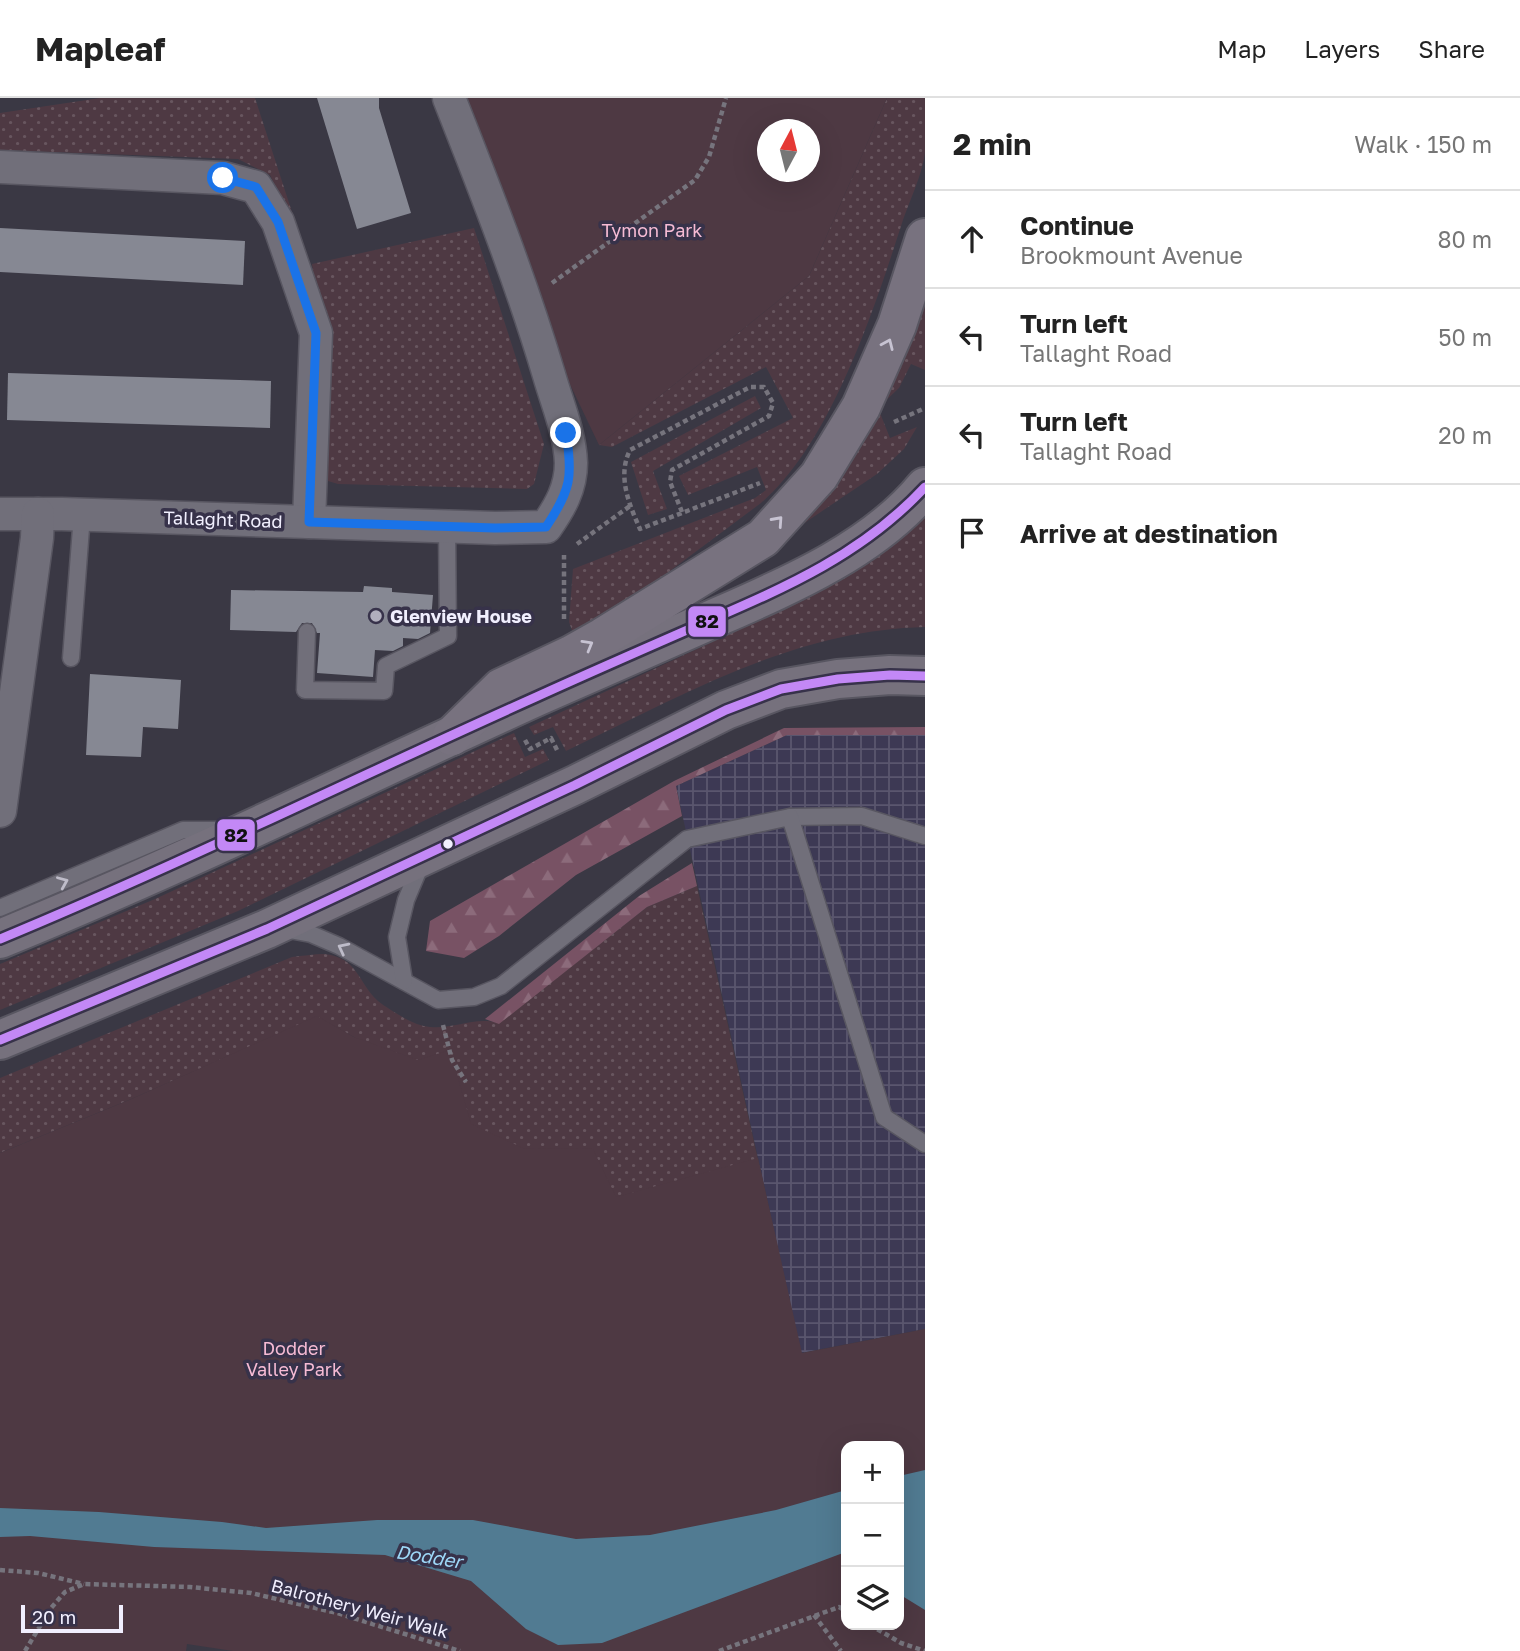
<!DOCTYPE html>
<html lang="en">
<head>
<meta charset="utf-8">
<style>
	body { margin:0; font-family:"Golos Text",sans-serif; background:#f6f6f6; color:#222 }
	.controls { position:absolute; right:21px; bottom:21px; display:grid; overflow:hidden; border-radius:14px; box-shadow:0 7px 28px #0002 }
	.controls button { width:63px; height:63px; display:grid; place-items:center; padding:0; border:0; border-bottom:2px solid #e0e0e0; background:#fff; color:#222; font:35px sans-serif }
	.compass { position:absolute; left:757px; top:21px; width:63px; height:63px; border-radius:50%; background:#fff; box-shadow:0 7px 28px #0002; rotate:7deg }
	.scale { position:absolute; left:21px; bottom:18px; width:102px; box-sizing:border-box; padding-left:7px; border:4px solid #f1effe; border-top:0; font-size:19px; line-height:24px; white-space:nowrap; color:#f1effe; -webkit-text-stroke:5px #37324a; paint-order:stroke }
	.stop { position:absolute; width:21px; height:21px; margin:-16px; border:5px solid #1a73e8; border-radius:50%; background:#fff }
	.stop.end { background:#1a73e8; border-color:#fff; box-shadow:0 2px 7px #0008 }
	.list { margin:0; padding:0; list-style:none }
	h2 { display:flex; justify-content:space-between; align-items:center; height:91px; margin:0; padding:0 28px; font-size:30px }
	h2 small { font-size:23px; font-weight:400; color:#767676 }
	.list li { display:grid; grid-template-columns:46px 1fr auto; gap:21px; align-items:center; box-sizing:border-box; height:98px; padding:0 28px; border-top:2px solid #e0e0e0 }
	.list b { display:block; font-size:26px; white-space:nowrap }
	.list p { margin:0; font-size:23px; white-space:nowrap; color:#767676 }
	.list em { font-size:23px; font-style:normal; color:#767676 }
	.icon { flex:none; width:38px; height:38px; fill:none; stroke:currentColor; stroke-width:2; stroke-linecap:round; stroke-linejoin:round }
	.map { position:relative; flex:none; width:925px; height:1553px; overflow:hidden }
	header { display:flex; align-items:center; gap:42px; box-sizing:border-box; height:98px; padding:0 35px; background:#fff; border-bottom:2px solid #e0e0e0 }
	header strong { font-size:33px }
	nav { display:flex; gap:38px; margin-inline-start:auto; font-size:24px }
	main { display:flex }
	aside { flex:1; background:#fff }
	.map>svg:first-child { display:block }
	.industrial { fill:url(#industrial-grid) }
	.grass { fill:url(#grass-dots) }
	.forest { fill:url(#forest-firs) }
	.park { fill:#4e3943; fill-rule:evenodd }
	.water { fill:#517b92 }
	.building { fill:#868893 }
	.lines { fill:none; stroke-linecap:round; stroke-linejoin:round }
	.service-casing { stroke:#585661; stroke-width:19 }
	.minor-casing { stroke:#585661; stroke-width:35 }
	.primary-casing { stroke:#585661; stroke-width:42 }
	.motorway-casing { stroke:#585661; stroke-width:42 }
	.path { stroke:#76747d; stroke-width:4.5; stroke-dasharray:5 3.5; stroke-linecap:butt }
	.service { stroke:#716f7a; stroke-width:16 }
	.minor { stroke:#716f7a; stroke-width:32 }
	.primary { stroke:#76717d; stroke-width:38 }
	.motorway { stroke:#78727f; stroke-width:38 }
	.bus-1-casing { stroke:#37324a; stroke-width:14 }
	.bus-1 { stroke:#c388f6; stroke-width:9 }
	.oneway { stroke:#c7c3d2 }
	.oneway2 { stroke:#bebcc9 }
	.route { stroke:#1a73e8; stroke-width:9 }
	.poi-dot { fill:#b1afbd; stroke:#37324a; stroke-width:2.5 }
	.bus-dot { fill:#f1effe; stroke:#37324a; stroke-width:2.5 }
	.labels { text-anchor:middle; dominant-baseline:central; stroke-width:7; stroke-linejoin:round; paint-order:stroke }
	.park-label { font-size:18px; fill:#f6bbd4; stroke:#37324a }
	.street-label { font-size:18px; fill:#f1effe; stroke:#37324a }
	.poi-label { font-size:18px; font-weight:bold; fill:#f1effe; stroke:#37324a; text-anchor:start }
	.water-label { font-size:19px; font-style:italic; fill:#9ed8f8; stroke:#37324a }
	.line-badge { stroke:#37324a; stroke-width:2.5 }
	.pale-badge-label { font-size:19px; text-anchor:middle; font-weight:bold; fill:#111 }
</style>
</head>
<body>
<header>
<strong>Mapleaf</strong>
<nav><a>Map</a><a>Layers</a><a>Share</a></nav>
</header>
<main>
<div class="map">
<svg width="925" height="1553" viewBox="0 0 925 1553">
	<defs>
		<pattern id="industrial-grid" width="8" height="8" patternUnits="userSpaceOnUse" patternTransform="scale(1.75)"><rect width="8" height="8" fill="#3d3954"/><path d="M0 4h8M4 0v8" fill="none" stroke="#5a566e"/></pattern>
		<pattern id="grass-dots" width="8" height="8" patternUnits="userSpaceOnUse" patternTransform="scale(1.75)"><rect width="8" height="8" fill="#4e3943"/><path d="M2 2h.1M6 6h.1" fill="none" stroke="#68565f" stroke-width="1.8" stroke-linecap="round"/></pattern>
		<pattern id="forest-firs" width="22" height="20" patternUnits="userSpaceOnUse" patternTransform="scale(1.75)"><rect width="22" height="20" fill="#785264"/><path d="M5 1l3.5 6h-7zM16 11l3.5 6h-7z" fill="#8c6b7b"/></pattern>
	</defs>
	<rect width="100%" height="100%" fill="#3a3844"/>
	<path class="industrial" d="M 787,637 L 925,637 L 925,1231 L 801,1255 L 676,688 Z"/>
	<g class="grass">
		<path d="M 100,0 L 255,0 L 302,145 L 270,77 L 238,61 L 0,52 L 0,15 Z"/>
		<path d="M 887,0 L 925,0 C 925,18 925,36 925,54 C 923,75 909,104 902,125 C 874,212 831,345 761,405 L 627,505 L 574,538 L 569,524 L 573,471 L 755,400 L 766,392 L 757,369 L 688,397 L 679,378 L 793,320 L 766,269 L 612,349 L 599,347 L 809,178 Z"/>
		<path d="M 474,130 L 544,346 L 534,386 L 527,391 L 338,386 L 328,383 L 321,228 L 312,166 Z"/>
		<path d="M 925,203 L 925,272 L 911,266 L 899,290 L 878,310 L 890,340 L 917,329 L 904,351 L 877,376 L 803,426 L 798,414 Z"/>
		<path d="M 755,298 L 761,310 L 653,373 L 667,411 L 648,417 L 631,364 Z"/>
		<path d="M 925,410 L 925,529 C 793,532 682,598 566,653 L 553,629 L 534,637 L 529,629 L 779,513 Z"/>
		<path d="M 514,635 L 525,659 L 543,651 L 549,662 L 238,813 L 0,912 L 0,866 L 155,801 Z"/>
		<path d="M 697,788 L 801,1255 L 723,1255 L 354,939 L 317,919 L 129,1002 L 0,1055 L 0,980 L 292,859 C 302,858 314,856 324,856 C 358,859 358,885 378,903 C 387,910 400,918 410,923 C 444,940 468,916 499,925 L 647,809 Z"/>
	</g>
	<g class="forest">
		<path d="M 925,629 L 925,637 L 787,637 L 676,688 L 682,718 L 576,777 L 499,838 L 464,860 L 426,853 L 430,823 L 674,683 L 784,630 Z"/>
		<path d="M 692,765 L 697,788 L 647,809 L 499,926 L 485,921 L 639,798 Z"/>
	</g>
	<g class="park">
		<path d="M 467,0 L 887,0 L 809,178 L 599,347 L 565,276 L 538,195 ZM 768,32 L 810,32 L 810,74 L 768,74 Z"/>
		<path d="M 317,918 L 354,939 L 418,962 L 450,952 L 471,1026 L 523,1050 L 593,1051 L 616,1099 L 758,1060 L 802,1255 L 925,1231 L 925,1553 L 233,1553 L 187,1546 L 186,1553 L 0,1553 L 0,1055 L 129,1002 ZM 846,1348 L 899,1348 L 899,1527 L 846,1527 Z"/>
	</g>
	<g class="water">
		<path d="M 925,1372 L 925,1512 L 899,1496 L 899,1378 Z"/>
		<path d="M 846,1392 L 846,1458 L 843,1455 L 602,1545 L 558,1547 L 526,1531 L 471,1483 L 385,1457 L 154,1449 L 30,1438 L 0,1439 L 0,1410 L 99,1414 L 222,1424 L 266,1430 L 377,1422 L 473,1422 L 576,1441 L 650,1437 L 776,1412 Z"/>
	</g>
	<g class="building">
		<path d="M 317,0 L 379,0 L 379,10 L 411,115 L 357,131 Z"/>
		<path d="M 0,130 L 245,143 L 243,187 L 0,174 Z"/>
		<path d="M 8,275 L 271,283 L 270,330 L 7,322 Z"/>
		<path d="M 364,488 L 392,490 L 392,494 L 433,497 L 430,535 L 418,541 L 403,540 L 403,548 L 393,553 L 375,552 L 373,579 L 317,575 L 320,535 L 317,535 L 312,525 L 302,525 L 296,534 L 230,532 L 231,492 L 363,494 Z"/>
		<path d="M 90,576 L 181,582 L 178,631 L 143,629 L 141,659 L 86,657 Z"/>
	</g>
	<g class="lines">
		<g class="service-casing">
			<g id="service">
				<path d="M 307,534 L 305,592 L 384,593 L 386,568 L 448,538 L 447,428"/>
				<path d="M 71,560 L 82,417"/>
				<path d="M 790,719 L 862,718 L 925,738"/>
				<path d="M 0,810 L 183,732 L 223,732"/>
				<path d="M 284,831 L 311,836 L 339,848 L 438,902 L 474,899 L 501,888 L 687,741 L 790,719 L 884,1019 L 925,1046"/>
				<path d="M 404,883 L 397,839 L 406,802 L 422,764"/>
			</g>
		</g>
		<g class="minor-casing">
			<g id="minor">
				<path d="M 0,69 L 223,80 L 256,89 L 278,124 L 316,235 L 309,424"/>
				<path d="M 0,416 L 62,416 L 495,430 L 546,429 C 560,409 571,390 571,365 C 570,335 557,305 549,277 C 521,183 485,91 449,0"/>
				<path d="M 0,713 L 37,440 L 38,416"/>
			</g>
		</g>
		<g class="primary-casing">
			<g id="primary">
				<path d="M 0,841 C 182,767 358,680 536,599 C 593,574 649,549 706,524 C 781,491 872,454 925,389"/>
				<path d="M 0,942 L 267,831 L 575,687 L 726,612 L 781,591 L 838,581 L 890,577 L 925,578"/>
			</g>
		</g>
		<g class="motorway-casing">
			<path id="motorway" d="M 452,638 L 501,590 L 571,557 L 603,539 L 763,440 L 819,378 L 861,309 L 897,227 L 925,140"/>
		</g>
		<g class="path">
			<path d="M 552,185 L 695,82 L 709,59 L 726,0"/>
			<path d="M 894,324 L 925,310"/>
			<path d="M 682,414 L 670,384 L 672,372 L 769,318 L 773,305 L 764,289 L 750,289 L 630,352 C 617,378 629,406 640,431 L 760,385"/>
			<path d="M 577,446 L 630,408"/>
			<path d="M 564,521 L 564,457"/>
			<path d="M 525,642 L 530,651 L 551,640 L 557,652"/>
			<path d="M 443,927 L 452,962 L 466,984"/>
			<path d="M 0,1472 L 38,1475 L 84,1486"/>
			<path d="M 814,1517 L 841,1553"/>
			<path d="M 870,1527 L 901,1545 L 925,1553"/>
			<path d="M 25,1553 L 51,1510 L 65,1494 L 84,1486 L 190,1489 L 251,1495 L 337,1515 L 460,1553"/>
			<path d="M 719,1553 L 839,1509 L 846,1513"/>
		</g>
		<use href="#service" class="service"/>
		<use href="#minor" class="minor"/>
		<use href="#primary" class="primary"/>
		<use href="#motorway" class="motorway"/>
		<g class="bus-1-casing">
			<g id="bus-1">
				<path d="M 0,841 C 181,766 357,679 536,599 C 591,574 646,550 701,526 C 784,490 862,457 925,389"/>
				<path d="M 0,942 L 267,831 L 575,687 L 726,612 L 781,591 L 838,581 L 890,577 L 925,578"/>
			</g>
		</g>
		<use href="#bus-1" class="bus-1"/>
	</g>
	<defs><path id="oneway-chevron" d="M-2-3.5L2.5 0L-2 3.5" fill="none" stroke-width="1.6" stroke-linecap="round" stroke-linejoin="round" transform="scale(1.75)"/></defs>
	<g class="oneway">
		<use href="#oneway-chevron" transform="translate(888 246) rotate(-66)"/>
		<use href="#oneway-chevron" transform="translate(778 423) rotate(-48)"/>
		<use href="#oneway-chevron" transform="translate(588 547) rotate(-30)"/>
	</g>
	<g class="oneway2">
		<use href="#oneway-chevron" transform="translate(63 784) rotate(-23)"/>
		<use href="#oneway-chevron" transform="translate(343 850) rotate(-153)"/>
	</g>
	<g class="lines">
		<path class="route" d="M 223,80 L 256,89 L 278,124 L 316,235 L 309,424 L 495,430 L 546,429 C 571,392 573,378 566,335"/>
	</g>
	<circle class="poi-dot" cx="376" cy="518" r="7"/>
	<circle class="bus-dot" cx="448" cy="746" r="6"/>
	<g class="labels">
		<g class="park-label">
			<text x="652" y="132">Tymon Park</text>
			<text x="294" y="1250">Dodder<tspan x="294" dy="21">Valley Park</tspan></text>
		</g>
		<g class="street-label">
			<text transform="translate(223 421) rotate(2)">Tallaght Road</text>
			<text transform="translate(360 1510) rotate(15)">Balrothery Weir Walk</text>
		</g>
		<g class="poi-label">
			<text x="390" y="518">Glenview House</text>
		</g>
		<g class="water-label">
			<text transform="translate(429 1458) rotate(9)">Dodder</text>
		</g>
	</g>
	<g class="line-badge">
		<rect x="687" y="507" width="40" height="33" rx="7" fill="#c388f6"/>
		<rect x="216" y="720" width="40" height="34" rx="7" fill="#c388f6"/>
	</g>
	<g class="pale-badge-label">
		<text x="707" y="530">82</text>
		<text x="236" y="744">82</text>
	</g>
</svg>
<div class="controls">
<button>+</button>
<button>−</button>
<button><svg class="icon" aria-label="layers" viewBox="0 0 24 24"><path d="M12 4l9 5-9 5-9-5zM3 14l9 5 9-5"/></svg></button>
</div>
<svg class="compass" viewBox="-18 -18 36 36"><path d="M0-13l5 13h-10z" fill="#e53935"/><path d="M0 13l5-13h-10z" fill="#767676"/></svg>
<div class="scale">20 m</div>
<div class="stop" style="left:223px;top:80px"></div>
<div class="stop end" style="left:566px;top:335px"></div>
</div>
<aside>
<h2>2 min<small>Walk · 150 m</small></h2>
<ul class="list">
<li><svg class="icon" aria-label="ahead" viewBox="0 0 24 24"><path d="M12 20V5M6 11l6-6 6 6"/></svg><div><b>Continue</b><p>Brookmount Avenue</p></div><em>80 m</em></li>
<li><svg class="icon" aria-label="left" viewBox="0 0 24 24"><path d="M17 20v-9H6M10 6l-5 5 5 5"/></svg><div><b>Turn left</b><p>Tallaght Road</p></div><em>50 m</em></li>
<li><svg class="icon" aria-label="left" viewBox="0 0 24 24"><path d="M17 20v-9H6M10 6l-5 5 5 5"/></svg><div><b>Turn left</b><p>Tallaght Road</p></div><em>20 m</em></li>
<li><svg class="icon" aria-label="arrive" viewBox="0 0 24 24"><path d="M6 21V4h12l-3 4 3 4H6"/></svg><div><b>Arrive at destination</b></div></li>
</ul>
</aside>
</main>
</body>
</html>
